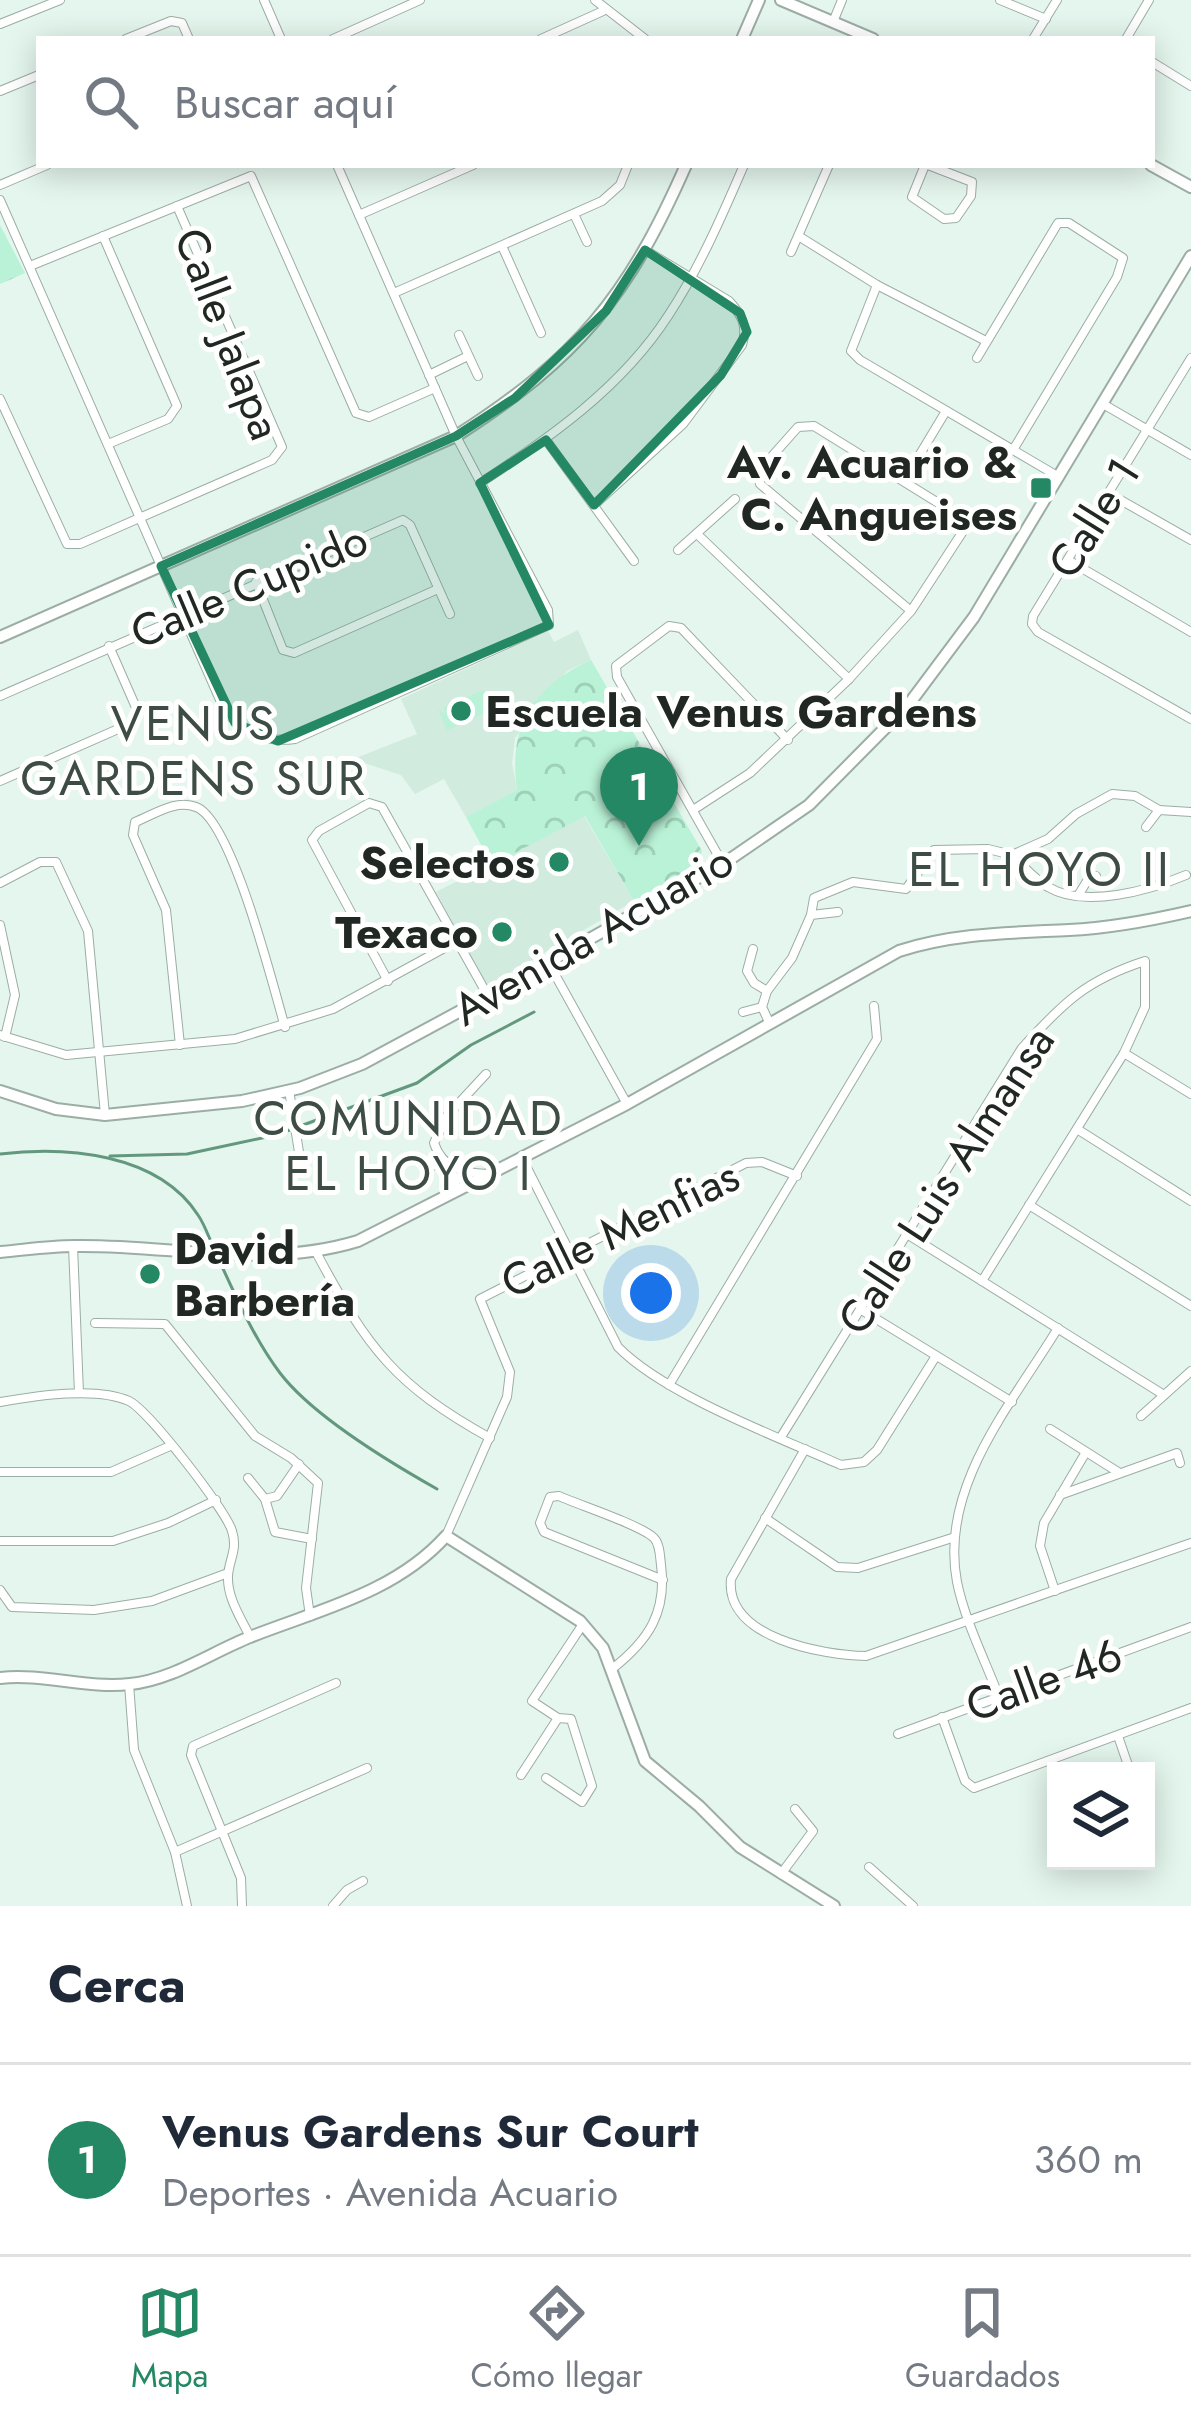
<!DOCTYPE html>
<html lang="es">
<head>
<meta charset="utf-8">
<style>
	body { margin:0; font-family:Jost,sans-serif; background:#f2f2f3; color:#1f2937 }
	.controls { position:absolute; right:36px; bottom:36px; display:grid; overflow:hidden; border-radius:0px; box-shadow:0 6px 30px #0003 }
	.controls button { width:108px; height:108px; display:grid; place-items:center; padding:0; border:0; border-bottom:3px solid #e0e1e3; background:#fff; color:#1f2937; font:60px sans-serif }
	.you { position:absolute; left:651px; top:1293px; width:42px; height:42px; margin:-30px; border:9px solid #fff; border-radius:50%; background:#1a73e8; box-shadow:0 0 0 18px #1a73e833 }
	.badge { display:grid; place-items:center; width:78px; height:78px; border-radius:50%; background:#238863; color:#fff; font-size:39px; font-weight:700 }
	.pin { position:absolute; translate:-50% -99px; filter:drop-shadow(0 3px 6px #0008) }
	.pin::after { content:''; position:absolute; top:63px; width:42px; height:36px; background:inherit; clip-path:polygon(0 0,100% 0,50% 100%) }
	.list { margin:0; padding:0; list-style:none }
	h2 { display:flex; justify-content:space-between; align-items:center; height:156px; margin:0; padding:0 48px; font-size:51px }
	h2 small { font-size:39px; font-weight:400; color:#747a83 }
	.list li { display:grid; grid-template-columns:78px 1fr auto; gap:36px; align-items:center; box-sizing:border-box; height:192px; padding:0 48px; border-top:3px solid #e0e1e3 }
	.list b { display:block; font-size:45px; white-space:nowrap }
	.list p { margin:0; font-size:39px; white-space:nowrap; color:#747a83 }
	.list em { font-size:39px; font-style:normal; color:#747a83 }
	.icon { flex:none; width:66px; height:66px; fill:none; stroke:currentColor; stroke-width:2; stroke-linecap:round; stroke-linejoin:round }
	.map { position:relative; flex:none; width:1191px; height:1906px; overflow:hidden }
	.search { position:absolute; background:#fff; box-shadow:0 6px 30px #0003; left:36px; right:36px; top:36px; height:132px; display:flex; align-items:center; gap:30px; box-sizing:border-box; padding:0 42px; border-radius:0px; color:#747a83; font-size:45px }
	.sheet { height:348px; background:#fff }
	nav { display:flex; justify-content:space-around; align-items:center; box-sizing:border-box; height:168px; border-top:3px solid #e0e1e3; background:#fff; font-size:33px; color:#747a83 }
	nav a { display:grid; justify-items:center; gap:6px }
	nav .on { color:#238863 }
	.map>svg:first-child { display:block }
	.built { fill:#d1ebde }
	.grass { fill:#b9f2d6 }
	.park { fill:url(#park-crowns) }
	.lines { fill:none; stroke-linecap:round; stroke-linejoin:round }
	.stream { stroke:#63987f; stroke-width:3 }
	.street-casing { stroke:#9cada5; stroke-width:10 }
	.secondary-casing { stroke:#9cada5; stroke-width:14 }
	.street { stroke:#fff; stroke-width:8 }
	.secondary { stroke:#fff; stroke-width:10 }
	.marked { fill:#238863; fill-opacity:0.2; stroke:#238863; stroke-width:9; stroke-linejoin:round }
	.poi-dot { fill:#238863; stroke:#fff; stroke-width:4.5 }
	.labels { text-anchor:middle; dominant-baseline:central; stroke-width:10; stroke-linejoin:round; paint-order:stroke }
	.street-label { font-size:45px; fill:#212824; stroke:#fff }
	.poi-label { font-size:45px; font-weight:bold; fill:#212824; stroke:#fff; text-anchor:end }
	.neighbourhood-label { font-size:48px; letter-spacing:3px; fill:#3d4c45; stroke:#fff }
</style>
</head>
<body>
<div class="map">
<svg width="1191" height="1906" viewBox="0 0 1191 1906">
	<defs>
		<pattern id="park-crowns" width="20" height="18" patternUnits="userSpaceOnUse" patternTransform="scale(3)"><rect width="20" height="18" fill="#b9f2d6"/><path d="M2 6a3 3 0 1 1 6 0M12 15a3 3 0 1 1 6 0" fill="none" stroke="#9fd0b8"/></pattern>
	</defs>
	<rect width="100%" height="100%" fill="#e4f6ed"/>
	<g class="built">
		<path d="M 578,630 L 591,660 L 567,671 L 515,738 L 512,763 L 517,790 L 466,817 L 444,779 L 415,794 L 401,775 L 358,761 L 356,758 L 417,734 L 401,699 L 548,631 L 554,642 Z"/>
		<path d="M 584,816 L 634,901 L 487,986 L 436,892 Z"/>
	</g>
	<path class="grass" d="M 483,690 L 492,710 L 447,730 L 438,710 L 446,714 L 444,707 Z"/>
	<g class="park">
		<path d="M 0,225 L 25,273 L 0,284 Z"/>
		<path d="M 591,660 L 702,851 L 699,863 L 634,901 L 585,816 L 492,865 L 466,817 L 517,790 C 508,727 532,687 591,660 Z"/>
	</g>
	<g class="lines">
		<g class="stream">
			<path d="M 0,1154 C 66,1146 158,1153 198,1215 C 205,1225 209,1238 214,1249"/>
			<path d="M 110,1156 L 187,1154 L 276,1135 L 417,1083 L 471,1045 L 534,1012"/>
			<path d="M 218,1258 C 236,1296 254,1339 280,1373 C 312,1415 391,1463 437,1489"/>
		</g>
		<g class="street-casing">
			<g id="street">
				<path d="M 264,0 L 281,39"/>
				<path d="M 595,0 L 645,39"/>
				<path d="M 1000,0 L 1046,19"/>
				<path d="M 833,22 L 842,0"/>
				<path d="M 0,24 L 60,0"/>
				<path d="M 126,39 L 171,21 L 182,23 L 189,39"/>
				<path d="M 333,39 L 420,0"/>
				<path d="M 541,39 L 603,11"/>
				<path d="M 1033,39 L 1057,0"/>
				<path d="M 1126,39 L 1149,0"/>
				<path d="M 1152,62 L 1191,86"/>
				<path d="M 0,91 L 39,75"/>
				<path d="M 925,165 L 912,197 L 944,219 L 956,218 L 971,196 L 972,182 L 928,165"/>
				<path d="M 0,185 L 47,165"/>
				<path d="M 0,200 L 224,709 C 243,733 264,743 295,739 L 549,625 L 548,610 L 456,436 L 337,165"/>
				<path d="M 574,214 L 587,242"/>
				<path d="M 359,215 L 473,165"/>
				<path d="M 103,236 L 177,406 L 168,419 L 108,444"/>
				<path d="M 800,237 L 877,285 L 986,341"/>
				<path d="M 502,246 L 541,333"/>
				<path d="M 791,252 L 829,165"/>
				<path d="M 30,266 L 251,176 L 356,413 L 369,417 L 435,388"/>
				<path d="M 877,285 L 851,351 L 860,360 L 1059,477"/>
				<path d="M 394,293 L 602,201 L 620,185 L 628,165"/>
				<path d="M 459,335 L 478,376"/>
				<path d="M 977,358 L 1058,223 L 1069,223 L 1123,258 L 1117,277 L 1013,450"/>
				<path d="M 1191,358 L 1033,616 L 1032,624 L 1038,632 L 1191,719"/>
				<path d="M 429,375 L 468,356"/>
				<path d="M 0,399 L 67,544 L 80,544 L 272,460 L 282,447 L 177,206"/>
				<path d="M 1103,404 L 1191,455"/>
				<path d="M 546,440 L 634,561"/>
				<path d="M 905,479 L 946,411"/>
				<path d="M 480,483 C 550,438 622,387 668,316 C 699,269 722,216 744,165"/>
				<path d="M 1110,494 L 1191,540"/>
				<path d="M 594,505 L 683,424 L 742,345 C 748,326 742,315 729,301 L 645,250"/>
				<path d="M 697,534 L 849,679"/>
				<path d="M 678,550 L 735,499"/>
				<path d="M 1068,560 L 1191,632"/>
				<path d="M 256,582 L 283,650 L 294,653 L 438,589"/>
				<path d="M 0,696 L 403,520 L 410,525 L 450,614"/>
				<path d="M 0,781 L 134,722 L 138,712 L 109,646"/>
				<path d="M 693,810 L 750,773 L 849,679 L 911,611 L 969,522 L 814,426 L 798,427 L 758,472 L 760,484 L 911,611"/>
				<path d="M 1146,827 L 1159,810 L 1191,812"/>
				<path d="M 1012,856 C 1023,865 1035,880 1048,887 C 1085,909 1150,890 1186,875"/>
				<path d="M 723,864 L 617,677 L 616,666 L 669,626 L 681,628 L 788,740"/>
				<path d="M 0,883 L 40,862 L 56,862 L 88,931 L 105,1115"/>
				<path d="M 1079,894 L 1087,881 L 1096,876"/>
				<path d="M 811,915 L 814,898 L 853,882 L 906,889 L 934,850 L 988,849 L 1012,855 L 1048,839 L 1076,814 L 1112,794 L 1135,796 L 1159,810"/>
				<path d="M 0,925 L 15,995 L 5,1037"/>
				<path d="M 753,949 L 747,971 L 754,983 L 767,991"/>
				<path d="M 548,962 L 627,1104"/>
				<path d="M 388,981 L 312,840 L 319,831 L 369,803 L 382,807 L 488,996"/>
				<path d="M 743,1012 L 762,1007"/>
				<path d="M 770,1024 L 762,1007 L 767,991 L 792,958 L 811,915 L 838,912"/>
				<path d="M 0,1035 L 66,1055 L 235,1039 L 333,1009 L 457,941"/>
				<path d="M 180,1045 L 166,910 L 133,835 L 135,822 C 155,814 176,799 196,807 C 232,820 273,986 285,1027"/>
				<path d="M 1124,1053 L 1191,1094"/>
				<path d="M 486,1074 L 447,1116 L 434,1143 C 443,1169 463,1173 487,1174"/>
				<path d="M 289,1090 L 299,1152"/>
				<path d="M 1077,1129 L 1191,1201"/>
				<path d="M 522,1158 L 618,1347 C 665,1395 778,1437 841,1465 L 864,1462 L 877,1450 L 936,1356"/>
				<path d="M 430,1166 L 442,1164 L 454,1176 L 457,1191"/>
				<path d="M 1029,1205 L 1191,1306"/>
				<path d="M 907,1234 L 1164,1395"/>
				<path d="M 73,1246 L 79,1393"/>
				<path d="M 317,1254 C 368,1349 395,1385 490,1438"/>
				<path d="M 860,1309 L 1012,1402"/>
				<path d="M 95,1323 L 165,1324 L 255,1436 L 291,1458 L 318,1483 L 306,1588 L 310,1616"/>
				<path d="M 669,1385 L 877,1039 L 874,1006"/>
				<path d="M 0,1402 C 35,1396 96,1386 129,1401 C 148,1410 226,1510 232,1531 C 238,1550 229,1559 228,1576 C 227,1598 241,1618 250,1637"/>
				<path d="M 1141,1416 L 1191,1371"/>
				<path d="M 1050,1429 L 1118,1472"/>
				<path d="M 781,1437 L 1022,1048 C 1063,1003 1086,980 1145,961 L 1145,1007 L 1124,1053 L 982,1281"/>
				<path d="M 805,1449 L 731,1579 C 725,1638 822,1655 866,1656 L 1191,1543"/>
				<path d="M 0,1472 L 111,1472 L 170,1446"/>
				<path d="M 248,1478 L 265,1499 L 275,1532 L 312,1539"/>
				<path d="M 1060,1495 L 1177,1453 L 1180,1463"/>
				<path d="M 265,1499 L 277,1496 L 299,1464"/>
				<path d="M 765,1518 L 837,1567 L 858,1568 L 952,1538"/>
				<path d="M 446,1536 L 507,1397 L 510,1372 L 480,1299 L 746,1163 L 762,1162 L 797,1176"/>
				<path d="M 0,1541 L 113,1541 L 168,1523 L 216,1500"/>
				<path d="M 0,1590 L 12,1607 L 94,1610 L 152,1601 L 228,1573"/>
				<path d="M 1055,1591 L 1040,1546 L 1044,1523 L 1086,1452"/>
				<path d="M 612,1669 C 649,1640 667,1612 661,1565 C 660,1557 660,1544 654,1538 C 641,1525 579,1505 559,1496 L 550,1497 L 540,1523 L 544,1532 L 663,1580"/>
				<path d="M 129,1684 L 134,1750 L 175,1852 L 187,1906"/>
				<path d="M 999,1697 C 985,1660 965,1621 957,1582 C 939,1487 1011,1405 1058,1328"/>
				<path d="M 942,1717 L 965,1781 L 974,1788 L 1191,1708"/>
				<path d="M 898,1734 L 1191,1627"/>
				<path d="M 1118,1736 L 1130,1771"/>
				<path d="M 521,1775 L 558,1718"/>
				<path d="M 546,1778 L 582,1802 L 592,1786 L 571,1719 L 558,1718 L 532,1701 L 583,1624"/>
				<path d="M 175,1852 L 367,1768"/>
				<path d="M 869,1867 L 913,1906"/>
				<path d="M 781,1874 L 813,1831 L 795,1809"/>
				<path d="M 242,1906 L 241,1878 L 191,1755 L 193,1746 L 336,1683"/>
				<path d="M 333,1906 L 347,1890 L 363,1881"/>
			</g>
		</g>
		<g class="secondary-casing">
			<g id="secondary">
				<path d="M 781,0 L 873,39"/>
				<path d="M 742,39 L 759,0"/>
				<path d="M 1151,165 L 1191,187"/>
				<path d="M 0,637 L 456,436 C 578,358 628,297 686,165"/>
				<path d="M 0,1091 L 56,1109 L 105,1115 L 242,1101 L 300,1088 L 362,1064 L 488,996 L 723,864 L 809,805 L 909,704 L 974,617 L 1191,256"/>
				<path d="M 0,1252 C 24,1250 49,1246 74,1246 C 170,1244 263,1270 358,1241 L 627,1104 L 899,951 C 955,933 1010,933 1069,930 C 1109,928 1152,920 1191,911"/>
				<path d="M 0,1678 C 43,1673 87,1689 130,1684 C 172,1680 212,1652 250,1637 C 318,1610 395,1593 446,1536 L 580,1621 L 603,1648 L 645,1761 L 699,1806 L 740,1847 L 834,1906"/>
			</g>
		</g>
		<use href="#street" class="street"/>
		<use href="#secondary" class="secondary"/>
	</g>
	<path class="marked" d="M 645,250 L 740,313 L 747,332 L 721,375 L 594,505 L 546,440 L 480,483 L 549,625 L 278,741 L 235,723 L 161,566 L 456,436 L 515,398 L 606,311 Z"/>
	<g class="poi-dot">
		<rect x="1029" y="476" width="24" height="24" rx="6"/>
		<circle cx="461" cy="711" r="12"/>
		<circle cx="559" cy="862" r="12"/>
		<circle cx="502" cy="932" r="12"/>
		<circle cx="150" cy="1274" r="12"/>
	</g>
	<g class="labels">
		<g class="street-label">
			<text transform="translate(228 334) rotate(69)">Calle Jalapa</text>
			<text transform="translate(1094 518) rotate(-58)">Calle 1</text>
			<text transform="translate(249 586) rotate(-23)">Calle Cupido</text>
			<text transform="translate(593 935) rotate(-30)">Avenida Acuario</text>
			<text transform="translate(946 1180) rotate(-57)">Calle Luis Almansa</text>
			<text transform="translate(620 1229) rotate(-26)">Calle Menfias</text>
			<text transform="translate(1044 1680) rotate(-20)">Calle 46</text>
		</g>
		<g class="poi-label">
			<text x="1017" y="462">Av. Acuario &amp;<tspan x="1017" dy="52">C. Angueises</tspan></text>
			<text x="485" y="711" text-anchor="start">Escuela Venus Gardens</text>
			<text x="535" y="862">Selectos</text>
			<text x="478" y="932">Texaco</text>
			<text x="174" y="1248" text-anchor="start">David<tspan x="174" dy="52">Barbería</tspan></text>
		</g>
		<g class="neighbourhood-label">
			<text x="194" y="723">VENUS<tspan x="194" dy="55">GARDENS SUR</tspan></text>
			<text x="1040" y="869">EL HOYO II</text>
			<text x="409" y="1118">COMUNIDAD<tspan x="409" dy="55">EL HOYO I</tspan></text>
		</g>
	</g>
</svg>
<div class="controls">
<button><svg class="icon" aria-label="layers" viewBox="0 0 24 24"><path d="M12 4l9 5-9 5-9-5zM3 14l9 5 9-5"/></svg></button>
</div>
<div class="you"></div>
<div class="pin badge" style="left:639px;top:846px">1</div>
<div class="search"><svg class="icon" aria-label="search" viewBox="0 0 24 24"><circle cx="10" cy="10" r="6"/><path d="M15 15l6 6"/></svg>Buscar aquí</div>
</div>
<section class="sheet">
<h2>Cerca<small></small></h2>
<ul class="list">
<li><span class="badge">1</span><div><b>Venus Gardens Sur Court</b><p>Deportes · Avenida Acuario</p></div><em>360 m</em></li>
</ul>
</section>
<nav>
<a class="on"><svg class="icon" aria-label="map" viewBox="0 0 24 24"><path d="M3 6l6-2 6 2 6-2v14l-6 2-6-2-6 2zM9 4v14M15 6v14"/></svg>Mapa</a>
<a><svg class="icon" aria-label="directions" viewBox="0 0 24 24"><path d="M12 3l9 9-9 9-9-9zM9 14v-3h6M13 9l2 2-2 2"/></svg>Cómo llegar</a>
<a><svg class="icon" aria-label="saved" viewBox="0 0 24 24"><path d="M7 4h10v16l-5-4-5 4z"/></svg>Guardados</a>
</nav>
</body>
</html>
